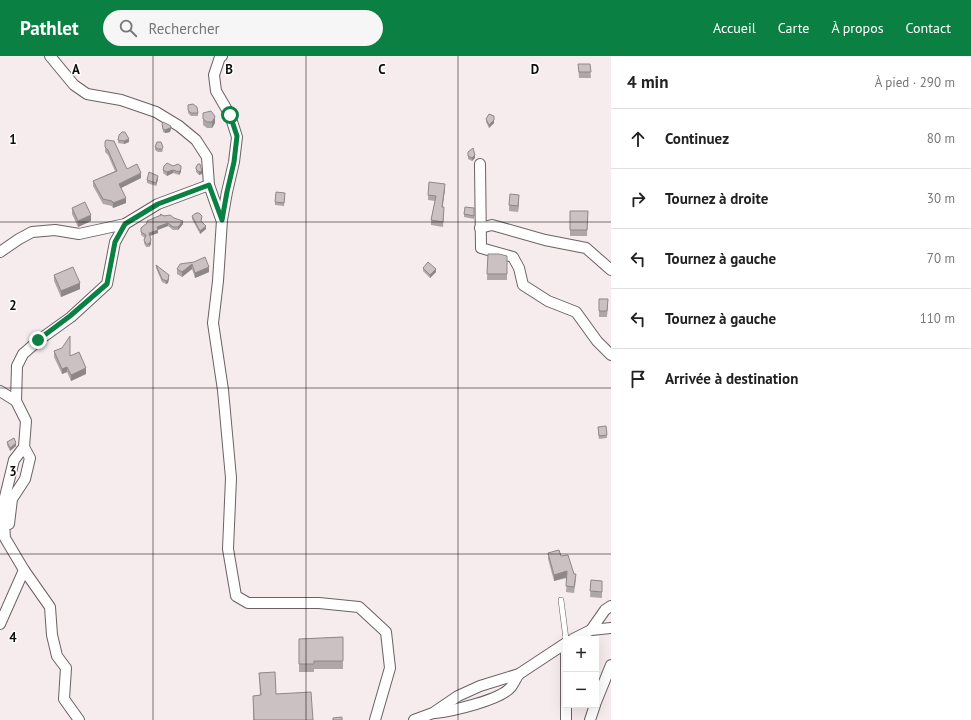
<!DOCTYPE html>
<html lang="fr">
<head>
<meta charset="utf-8">
<style>
	body { margin:0; font-family:"PT Sans",sans-serif; background:#f6f6f6; color:#222 }
	.controls { position:absolute; right:12px; bottom:12px; display:grid; overflow:hidden; border-radius:0px; box-shadow:0 4px 16px #0002 }
	.controls button { width:36px; height:36px; display:grid; place-items:center; padding:0; border:0; border-bottom:1px solid #e0e0e0; background:#fff; color:#222; font:20px sans-serif }
	.stop { position:absolute; width:12px; height:12px; margin:-9px; border:3px solid #0b8043; border-radius:50%; background:#fff }
	.stop.end { background:#0b8043; border-color:#fff; box-shadow:0 1px 4px #0008 }
	.list { margin:0; padding:0; list-style:none }
	h2 { display:flex; justify-content:space-between; align-items:center; height:52px; margin:0; padding:0 16px; font-size:17px }
	h2 small { font-size:13px; font-weight:400; color:#767676 }
	.list li { display:grid; grid-template-columns:26px 1fr auto; gap:12px; align-items:center; box-sizing:border-box; height:60px; padding:0 16px; border-top:1px solid #e0e0e0 }
	.list b { display:block; font-size:15px; white-space:nowrap }
	.list em { font-size:13px; font-style:normal; color:#767676 }
	.icon { flex:none; width:22px; height:22px; fill:none; stroke:currentColor; stroke-width:2; stroke-linecap:round; stroke-linejoin:round }
	.map { position:relative; flex:none; width:611px; height:664px; overflow:hidden }
	header { display:flex; align-items:center; gap:24px; box-sizing:border-box; height:56px; padding:0 20px; background:#0b8043; color:#fff }
	header strong { font-size:19px }
	nav { display:flex; gap:22px; margin-inline-start:auto; font-size:14px }
	.search { width:280px; height:36px; background:#f6f6f6; display:flex; align-items:center; gap:10px; box-sizing:border-box; padding:0 14px; border-radius:22px; color:#767676; font-size:15px }
	main { display:flex }
	aside { flex:1; background:#fff }
	.map>svg:first-child { display:block }
	.lines { fill:none; stroke-linecap:round; stroke-linejoin:round }
	.lane-casing { stroke:#6a6263; stroke-width:6 }
	.street-casing { stroke:#6a6263; stroke-width:12 }
	.lane { stroke:#fff; stroke-width:5 }
	.street { stroke:#fff; stroke-width:10 }
	.wall { fill:#afa6a7 }
	.shaded-wall { fill:#8e8788 }
	.building { fill:#cbc1c2; stroke:#8e8788 }
	.route { stroke:#0b8043; stroke-width:5 }
	.grid { fill:none; stroke:#0f0c0c; stroke-width:1; stroke-opacity:0.55 }
	.grid-label { font-size:13px; text-anchor:middle; font-weight:bold; fill:#0f0c0c; stroke:#fff; stroke-width:3; stroke-linejoin:round; paint-order:stroke }
</style>
</head>
<body>
<header>
<strong>Pathlet</strong>
<div class="search"><svg class="icon" aria-label="search" viewBox="0 0 24 24"><circle cx="10" cy="10" r="6"/><path d="M15 15l6 6"/></svg>Rechercher</div>
<nav><a>Accueil</a><a>Carte</a><a>À propos</a><a>Contact</a></nav>
</header>
<main>
<div class="map">
<svg width="611" height="664" viewBox="0 0 611 664">
	<rect width="100%" height="100%" fill="#f6eced"/>
	<g class="lines">
		<g class="lane-casing">
			<path id="lane" d="M 561,544 L 566,583"/>
		</g>
		<g class="street-casing">
			<g id="street">
				<path d="M 50,0 L 74,29 L 87,38 L 121,44 L 156,56 L 179,70 L 196,84 L 207,101 L 209,129 L 221,163"/>
				<path d="M 222,0 L 220,1 L 214,19 L 216,35 L 230,59 L 237,81 L 234,106 L 227,136 L 222,164 L 218,225 L 213,267 L 223,334 L 231,422 L 228,493 L 236,540 L 248,547 L 319,547 L 359,551 L 386,576 L 390,612 L 375,664"/>
				<path d="M 480,108 L 481,192 L 513,201 L 519,212 L 523,229 L 548,245 L 576,256 L 597,285 L 611,299"/>
				<path d="M 480,172 L 492,169 L 545,184 L 586,192 L 611,214"/>
				<path d="M 0,196 L 19,183 L 32,176 L 55,174 L 79,178 L 125,168 L 158,148 L 209,129"/>
				<path d="M 0,335 L 16,345 L 26,365 L 24,391 L 14,404 L 3,449 L 5,482 L 24,514 L 50,551 L 52,579 L 57,600 L 66,612 L 64,643 L 79,664"/>
				<path d="M 16,345 L 17,310 L 23,298 L 39,284 L 71,261 L 107,228 L 115,186 L 125,168"/>
				<path d="M 9,468 L 12,443 L 25,423 L 30,402 L 24,391"/>
				<path d="M 0,568 L 24,514"/>
				<path d="M 591,574 L 605,554 L 611,550"/>
				<path d="M 573,583 L 591,574 L 611,572"/>
				<path d="M 596,646 L 611,609"/>
				<path d="M 435,657 C 452,655 501,644 511,631 C 514,627 516,622 519,618"/>
				<path d="M 414,664 L 433,657 L 458,640 L 480,630 L 519,618 L 566,587"/>
				<path d="M 566,664 L 566,597"/>
				<path d="M 590,664 L 595,649"/>
			</g>
		</g>
		<use href="#lane" class="lane"/>
		<use href="#street" class="street"/>
	</g>
	<g class="wall">
		<path d="M 578,8 L 590,8 L 591,22 L 579,22 Z"/>
		<path d="M 188,54 L 198,57 L 198,60 L 191,60 L 188,57 Z"/>
		<path d="M 203,57 L 215,67 L 212,72 L 207,72 L 203,69 Z"/>
		<path d="M 486,63 L 494,67 L 489,72 L 486,66 Z"/>
		<path d="M 162,68 L 171,73 L 170,76 L 165,77 L 163,76 Z"/>
		<path d="M 118,84 L 129,86 L 124,88 L 118,87 Z"/>
		<path d="M 105,86 L 127,113 L 141,122 L 121,132 L 126,147 L 113,152 L 112,150 L 103,148 L 93,130 L 93,125 L 115,115 L 108,99 L 105,96 Z"/>
		<path d="M 157,86 L 163,94 L 162,96 L 158,96 L 155,94 L 155,91 Z"/>
		<path d="M 468,96 L 475,102 L 472,105 L 468,103 Z"/>
		<path d="M 164,110 L 181,110 L 181,116 L 179,119 L 173,117 L 167,120 L 163,117 Z"/>
		<path d="M 196,111 L 202,118 L 199,119 L 196,116 Z"/>
		<path d="M 158,123 L 156,130 L 147,127 L 147,124 Z"/>
		<path d="M 445,133 L 442,151 L 444,156 L 443,171 L 431,169 L 431,164 L 435,145 L 428,144 L 428,139 Z"/>
		<path d="M 285,140 L 284,150 L 275,149 L 275,146 Z"/>
		<path d="M 519,145 L 518,156 L 509,155 L 509,149 Z"/>
		<path d="M 72,152 L 91,165 L 78,171 L 72,158 Z"/>
		<path d="M 474,152 L 474,163 L 464,161 L 464,158 Z"/>
		<path d="M 570,155 L 588,155 L 587,180 L 570,180 Z"/>
		<path d="M 160,158 L 174,162 L 183,168 L 178,174 L 173,174 L 168,170 L 158,174 L 158,177 L 150,180 L 151,188 L 149,191 L 146,191 L 144,187 L 144,184 L 145,182 L 141,179 L 141,172 L 147,167 L 147,165 L 154,162 L 160,160 Z"/>
		<path d="M 192,160 L 202,163 L 201,165 L 206,173 L 200,178 L 192,163 Z"/>
		<path d="M 488,198 L 507,200 L 507,224 L 487,224 Z"/>
		<path d="M 194,206 L 209,216 L 195,222 L 192,213 L 182,221 L 177,218 L 177,213 Z"/>
		<path d="M 156,209 L 169,222 L 168,227 L 166,228 L 162,226 L 156,212 Z"/>
		<path d="M 423,212 L 436,216 L 430,222 L 423,215 Z"/>
		<path d="M 54,219 L 80,233 L 61,241 L 54,225 Z"/>
		<path d="M 608,250 L 607,261 L 599,261 L 599,255 Z"/>
		<path d="M 54,295 L 70,299 L 86,318 L 71,325 L 67,316 L 62,318 L 54,301 Z"/>
		<path d="M 598,374 L 607,379 L 607,382 L 599,383 Z"/>
		<path d="M 7,386 L 16,390 L 10,395 L 7,389 Z"/>
		<path d="M 548,497 L 561,500 L 576,524 L 574,537 L 566,536 L 567,522 L 554,525 L 548,503 Z"/>
		<path d="M 591,524 L 602,525 L 602,542 L 590,541 Z"/>
		<path d="M 343,581 L 343,613 L 314,613 L 314,616 L 299,616 L 299,583 Z"/>
		<path d="M 259,617 L 276,638 L 313,664 L 253,664 L 253,640 L 260,639 Z"/>
	</g>
	<g class="shaded-wall">
		<path d="M 494,60 L 494,67 L 489,72 L 489,69 Z"/>
		<path d="M 215,61 L 215,67 L 212,72 L 212,66 Z"/>
		<path d="M 171,70 L 171,73 L 170,76 L 165,77 L 165,74 Z"/>
		<path d="M 129,83 L 129,86 L 124,88 L 124,85 Z"/>
		<path d="M 475,99 L 475,102 L 472,105 L 472,102 Z"/>
		<path d="M 181,113 L 181,116 L 179,119 L 179,116 Z"/>
		<path d="M 173,114 L 173,117 L 167,120 L 167,116 Z"/>
		<path d="M 202,115 L 202,118 L 199,119 L 199,116 Z"/>
		<path d="M 141,117 L 141,122 L 119,133 L 119,128 Z"/>
		<path d="M 158,120 L 158,123 L 156,130 L 156,127 Z"/>
		<path d="M 445,128 L 445,133 L 442,156 L 442,151 Z"/>
		<path d="M 519,139 L 519,145 L 518,156 L 518,150 Z"/>
		<path d="M 126,142 L 126,147 L 113,152 L 113,147 Z"/>
		<path d="M 91,159 L 91,165 L 78,171 L 78,165 Z"/>
		<path d="M 183,165 L 183,168 L 178,174 L 178,171 Z"/>
		<path d="M 168,167 L 168,170 L 157,174 L 157,171 Z"/>
		<path d="M 206,170 L 206,173 L 200,178 L 200,175 Z"/>
		<path d="M 158,174 L 158,177 L 149,180 L 149,177 Z"/>
		<path d="M 151,184 L 151,188 L 149,191 L 149,188 Z"/>
		<path d="M 192,208 L 192,213 L 182,221 L 182,216 Z"/>
		<path d="M 209,211 L 209,216 L 195,222 L 195,217 Z"/>
		<path d="M 436,213 L 436,216 L 430,222 L 430,219 Z"/>
		<path d="M 169,219 L 169,222 L 168,227 L 166,228 L 166,225 Z"/>
		<path d="M 80,227 L 80,233 L 61,241 L 61,235 Z"/>
		<path d="M 67,311 L 67,316 L 62,318 L 62,313 Z"/>
		<path d="M 86,312 L 86,318 L 71,325 L 71,319 Z"/>
		<path d="M 16,387 L 16,390 L 10,395 L 10,392 Z"/>
		<path d="M 567,515 L 567,521 L 554,525 L 554,519 Z"/>
	</g>
	<g class="building">
		<path d="M 578,8 L 590,8 L 591,16 L 579,16 Z"/>
		<path d="M 193,48 L 197,51 L 198,57 L 191,57 L 188,54 L 188,49 Z"/>
		<path d="M 211,55 L 214,59 L 215,61 L 212,66 L 207,66 L 203,63 L 203,57 Z"/>
		<path d="M 489,58 L 494,60 L 494,64 L 489,69 L 486,63 Z"/>
		<path d="M 163,66 L 171,70 L 170,72 L 165,74 L 163,73 L 162,68 Z"/>
		<path d="M 122,76 L 125,76 L 129,83 L 124,85 L 118,84 L 119,79 Z"/>
		<path d="M 106,84 L 114,85 L 127,113 L 137,108 L 141,117 L 119,128 L 126,142 L 113,147 L 112,145 L 103,143 L 93,125 L 117,115 L 108,94 L 105,91 L 105,86 Z"/>
		<path d="M 157,86 L 161,86 L 163,91 L 162,93 L 158,93 L 155,91 Z"/>
		<path d="M 473,92 L 475,99 L 472,102 L 468,100 L 468,96 Z"/>
		<path d="M 167,107 L 173,110 L 178,108 L 181,110 L 181,113 L 179,116 L 173,114 L 167,116 L 163,114 L 164,110 Z"/>
		<path d="M 198,108 L 200,108 L 202,115 L 199,116 L 196,113 L 196,111 Z"/>
		<path d="M 149,116 L 158,120 L 156,127 L 147,124 Z"/>
		<path d="M 429,126 L 445,128 L 442,151 L 444,151 L 443,166 L 431,164 L 436,140 L 428,139 Z"/>
		<path d="M 276,136 L 285,137 L 284,147 L 275,146 Z"/>
		<path d="M 510,138 L 519,139 L 518,150 L 509,149 Z"/>
		<path d="M 85,146 L 91,159 L 78,165 L 72,152 Z"/>
		<path d="M 465,151 L 474,152 L 474,160 L 464,158 Z"/>
		<path d="M 570,155 L 588,155 L 587,174 L 570,174 Z"/>
		<path d="M 196,157 L 199,157 L 202,160 L 201,165 L 206,170 L 200,175 L 192,160 Z"/>
		<path d="M 160,158 L 164,160 L 170,159 L 174,162 L 183,165 L 178,171 L 173,171 L 168,167 L 157,171 L 158,174 L 149,177 L 151,184 L 149,188 L 146,188 L 144,184 L 146,179 L 141,176 L 141,172 L 147,167 L 147,165 L 161,159 Z"/>
		<path d="M 488,198 L 499,198 L 507,200 L 507,218 L 487,218 Z"/>
		<path d="M 205,201 L 209,211 L 195,217 L 192,208 L 182,216 L 177,213 L 180,208 L 194,206 Z"/>
		<path d="M 428,206 L 436,213 L 430,219 L 423,212 Z"/>
		<path d="M 156,209 L 169,219 L 168,224 L 166,225 L 162,223 Z"/>
		<path d="M 73,211 L 80,227 L 61,235 L 54,219 Z"/>
		<path d="M 599,243 L 608,243 L 607,255 L 599,255 Z"/>
		<path d="M 70,280 L 70,300 L 79,296 L 86,312 L 71,319 L 67,311 L 62,313 L 54,295 L 62,292 Z"/>
		<path d="M 606,370 L 607,379 L 599,380 L 598,371 Z"/>
		<path d="M 14,382 L 16,387 L 10,392 L 7,386 Z"/>
		<path d="M 559,494 L 561,500 L 568,499 L 574,518 L 576,518 L 574,531 L 566,530 L 567,515 L 554,519 L 548,497 Z"/>
		<path d="M 591,524 L 602,525 L 602,536 L 590,535 Z"/>
		<path d="M 343,581 L 343,605 L 314,605 L 314,608 L 299,608 L 299,583 Z"/>
		<path d="M 275,616 L 276,638 L 311,636 L 313,664 L 254,664 L 253,640 L 261,639 L 259,617 Z"/>
		<path d="M 342,661 L 342,664 L 333,664 L 333,662 Z"/>
	</g>
	<g class="lines">
		<path class="route" d="M 38,284 L 70,260 L 107,228 L 115,186 L 125,168 L 158,148 L 209,129 L 222,164 L 227,136 L 234,106 L 237,80 L 230,59"/>
	</g>
	<path class="grid" d="M 153,0 L 153,664M 306,0 L 306,664M 458,0 L 458,664M 0,166 L 611,166M 0,332 L 611,332M 0,498 L 611,498"/>
	<g class="grid-label">
		<text x="76" y="18">A</text>
		<text x="229" y="18">B</text>
		<text x="382" y="18">C</text>
		<text x="535" y="18">D</text>
		<text x="13" y="88">1</text>
		<text x="13" y="254">2</text>
		<text x="13" y="420">3</text>
		<text x="13" y="586">4</text>
	</g>
</svg>
<div class="controls">
<button>+</button>
<button>−</button>
</div>
<div class="stop" style="left:230px;top:59px"></div>
<div class="stop end" style="left:38px;top:284px"></div>
</div>
<aside>
<h2>4 min<small>À pied · 290 m</small></h2>
<ul class="list">
<li><svg class="icon" aria-label="ahead" viewBox="0 0 24 24"><path d="M12 20V5M6 11l6-6 6 6"/></svg><div><b>Continuez</b></div><em>80 m</em></li>
<li><svg class="icon" aria-label="right" viewBox="0 0 24 24"><path d="M7 20v-9h11M14 6l5 5-5 5"/></svg><div><b>Tournez à droite</b></div><em>30 m</em></li>
<li><svg class="icon" aria-label="left" viewBox="0 0 24 24"><path d="M17 20v-9H6M10 6l-5 5 5 5"/></svg><div><b>Tournez à gauche</b></div><em>70 m</em></li>
<li><svg class="icon" aria-label="left" viewBox="0 0 24 24"><path d="M17 20v-9H6M10 6l-5 5 5 5"/></svg><div><b>Tournez à gauche</b></div><em>110 m</em></li>
<li><svg class="icon" aria-label="arrive" viewBox="0 0 24 24"><path d="M6 21V4h12l-3 4 3 4H6"/></svg><div><b>Arrivée à destination</b></div></li>
</ul>
</aside>
</main>
</body>
</html>
